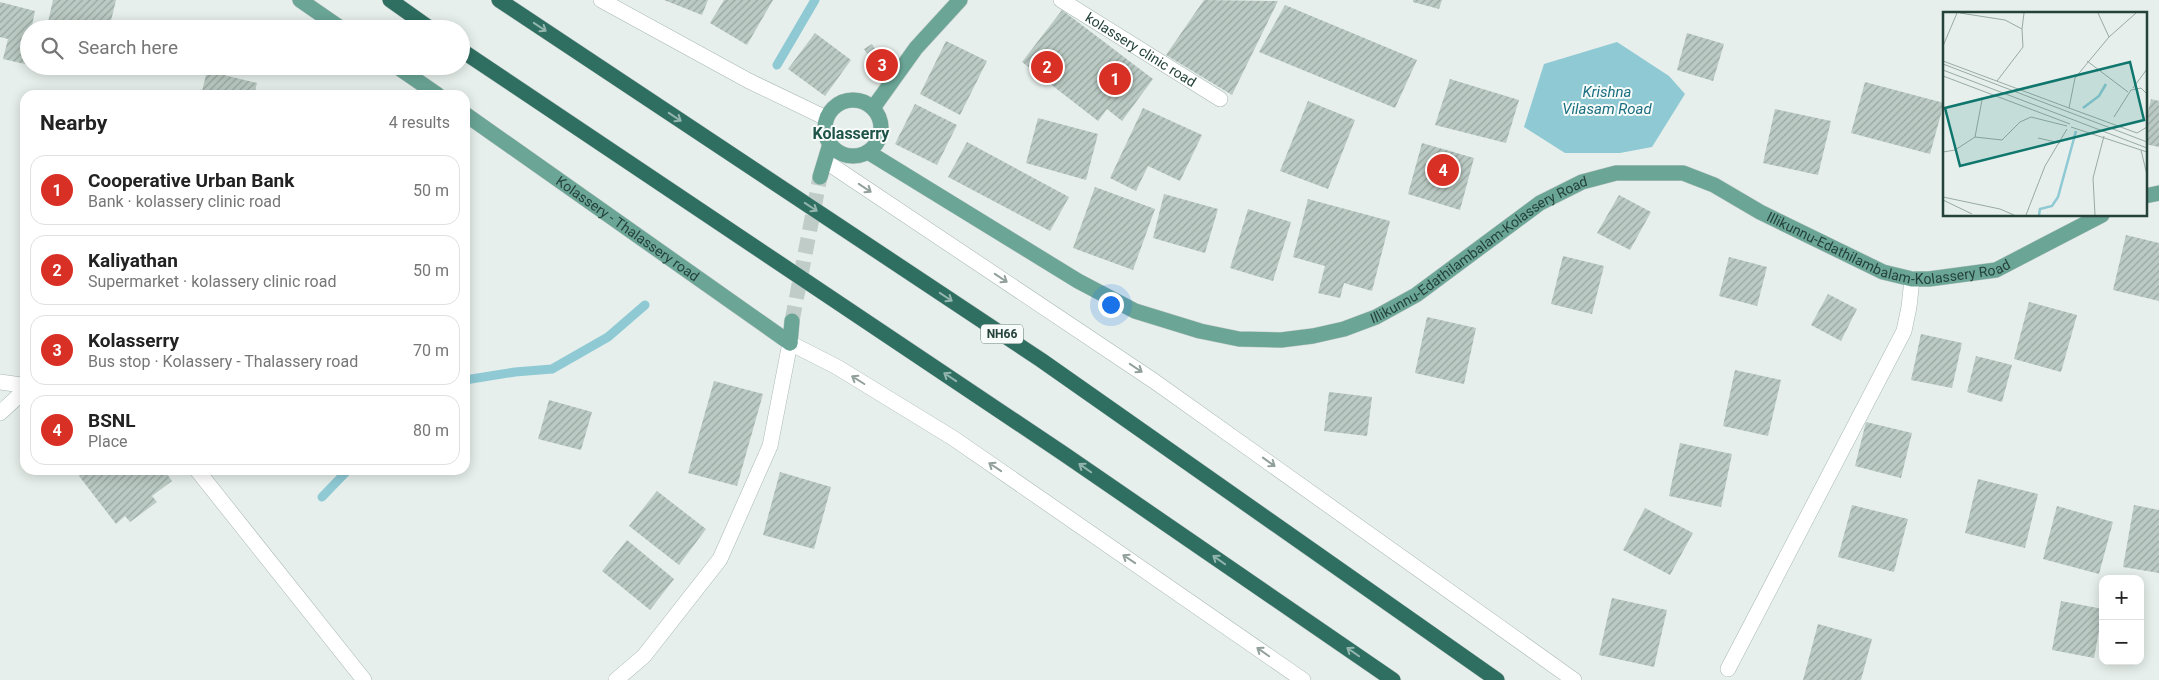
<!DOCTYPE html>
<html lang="en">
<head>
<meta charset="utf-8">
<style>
	body { margin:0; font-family:Roboto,sans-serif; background:#f6f6f6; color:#222 }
	.controls { position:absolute; right:15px; bottom:15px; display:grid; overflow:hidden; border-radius:10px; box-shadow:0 2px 12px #0003 }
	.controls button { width:45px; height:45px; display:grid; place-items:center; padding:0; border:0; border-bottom:1px solid #e0e0e0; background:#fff; color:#222; font:25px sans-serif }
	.you { position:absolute; left:1110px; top:304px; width:18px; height:18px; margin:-12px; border:4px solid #fff; border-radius:50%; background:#1a73e8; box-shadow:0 0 0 8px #1a73e833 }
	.badge { display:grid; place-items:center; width:32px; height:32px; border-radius:50%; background:#d93025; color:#fff; font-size:16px; font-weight:700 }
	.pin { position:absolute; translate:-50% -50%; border:2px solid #fff; box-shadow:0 1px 5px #0006 }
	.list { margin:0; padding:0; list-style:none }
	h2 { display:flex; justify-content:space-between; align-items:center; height:65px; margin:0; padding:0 20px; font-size:21px }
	h2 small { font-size:16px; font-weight:400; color:#767676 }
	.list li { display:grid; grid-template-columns:32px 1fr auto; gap:15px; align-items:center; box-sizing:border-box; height:70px; margin:0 10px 10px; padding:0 10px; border:1px solid #e0e0e0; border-radius:15px }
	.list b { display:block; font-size:19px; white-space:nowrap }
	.list p { margin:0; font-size:16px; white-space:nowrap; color:#767676 }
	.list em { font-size:16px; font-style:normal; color:#767676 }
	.icon { flex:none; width:28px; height:28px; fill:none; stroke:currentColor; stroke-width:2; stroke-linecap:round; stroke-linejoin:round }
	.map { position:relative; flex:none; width:2159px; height:680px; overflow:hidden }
	.search { position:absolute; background:#fff; box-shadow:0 2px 12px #0003; left:20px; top:20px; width:450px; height:55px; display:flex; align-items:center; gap:12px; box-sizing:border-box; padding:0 18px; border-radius:28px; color:#767676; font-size:19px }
	.panel { position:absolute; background:#fff; box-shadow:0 2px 12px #0003; left:20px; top:90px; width:450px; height:385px; border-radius:15px }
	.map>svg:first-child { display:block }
	.water { fill:#8ec9d4 }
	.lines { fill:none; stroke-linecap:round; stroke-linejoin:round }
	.stream { stroke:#8ec9d4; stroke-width:9 }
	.building { fill:url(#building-hatch) }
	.major-tunnel { stroke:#bfccc8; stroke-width:15; stroke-dasharray:15 8; stroke-linecap:butt }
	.minor-casing { stroke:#a8b8b2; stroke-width:16 }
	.major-casing { stroke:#c2cac8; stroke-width:16 }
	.highway-casing { stroke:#c2cac8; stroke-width:16 }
	.minor { stroke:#fff; stroke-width:15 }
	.major { stroke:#6aa596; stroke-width:15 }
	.highway { stroke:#2f6f62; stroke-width:15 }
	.oneway { stroke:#93b5ae }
	.oneway2 { stroke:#92a09c }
	.labels { text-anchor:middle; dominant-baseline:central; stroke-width:4; stroke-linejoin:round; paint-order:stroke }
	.shield { fill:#f7fbf9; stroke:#637a73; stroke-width:1 }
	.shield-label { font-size:12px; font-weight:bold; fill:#24423a }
	.street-label { font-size:14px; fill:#24423a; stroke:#f7fbf9 }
	.water-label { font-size:15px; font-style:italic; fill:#1c6f80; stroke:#f7fbf9 }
	.quarter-label { font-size:16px; font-weight:bold; fill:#1f5548; stroke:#f7fbf9 }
	.inset-river { fill:none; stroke:#8ec9d4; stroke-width:2.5 }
	.inset-road { fill:none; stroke:#98aaa4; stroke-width:1 }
	.view { fill:#0f766e; fill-opacity:0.15; stroke:#0f766e; stroke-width:2.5 }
	.inset-edge { fill:none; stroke:#24423a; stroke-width:2.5 }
</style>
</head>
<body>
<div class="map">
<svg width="2159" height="680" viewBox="0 0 2159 680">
	<defs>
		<pattern id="building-hatch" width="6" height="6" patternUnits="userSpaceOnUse" patternTransform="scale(1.25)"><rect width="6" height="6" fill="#bbcac4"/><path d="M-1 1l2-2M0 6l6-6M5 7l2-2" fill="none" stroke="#98a6a0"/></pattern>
	</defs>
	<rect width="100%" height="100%" fill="#e6efeb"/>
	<path class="water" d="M 1617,42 L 1669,76 L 1685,94 L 1652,147 L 1620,153 L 1565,153 L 1524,127 L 1544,64 Z"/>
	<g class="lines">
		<g class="stream">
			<path d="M 777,65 L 815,0"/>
			<path d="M 465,380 L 515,372 L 552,369 L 608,337 L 645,305"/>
			<path d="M 322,497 L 348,470"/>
		</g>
	</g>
	<g class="building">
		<path d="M 53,0 L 116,0 L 109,29 L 75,29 L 48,22 Z"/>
		<path d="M 664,0 L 708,0 L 702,15 Z"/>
		<path d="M 724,0 L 773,0 L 747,45 L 710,23 Z"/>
		<path d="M 1204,0 L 1278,1 L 1232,95 L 1166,55 Z"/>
		<path d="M 1413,0 L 1442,0 L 1439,9 L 1413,2 Z"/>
		<path d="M 0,2 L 35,11 L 32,26 L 39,29 L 29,29 L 29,65 L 3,59 L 8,39 L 0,37 Z"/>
		<path d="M 1285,5 L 1417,60 L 1395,108 L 1259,52 Z"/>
		<path d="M 1062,10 L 1153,79 L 1122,121 L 1107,109 L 1098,121 L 1022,62 Z"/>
		<path d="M 815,33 L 851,60 L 825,96 L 788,69 Z"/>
		<path d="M 1687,33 L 1724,44 L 1713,81 L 1677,70 Z"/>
		<path d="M 946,41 L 987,61 L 960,115 L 920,94 Z"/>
		<path d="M 872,44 L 875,49 L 867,54 L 864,49 Z"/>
		<path d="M 38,66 L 50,66 L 49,70 Z"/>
		<path d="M 207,71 L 257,83 L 254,95 L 201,95 Z"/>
		<path d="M 1450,79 L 1519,100 L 1506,143 L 1435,125 Z"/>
		<path d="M 1865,82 L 1944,103 L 1930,154 L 1851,133 Z"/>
		<path d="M 2151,99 L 2159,101 L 2159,147 L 2145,144 L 2145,124 Z"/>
		<path d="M 1308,101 L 1355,120 L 1328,189 L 1280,171 Z"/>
		<path d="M 915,104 L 957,125 L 937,165 L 895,144 Z"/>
		<path d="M 1143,108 L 1202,135 L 1180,181 L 1148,166 L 1136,191 L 1110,178 Z"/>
		<path d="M 1775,109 L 1831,121 L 1818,175 L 1763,163 Z"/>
		<path d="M 1038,118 L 1098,134 L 1086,180 L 1026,163 Z"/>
		<path d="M 967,142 L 1069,197 L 1050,231 L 948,177 Z"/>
		<path d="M 1422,143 L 1474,158 L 1460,210 L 1408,194 Z"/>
		<path d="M 1095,187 L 1155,209 L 1133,270 L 1073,248 Z"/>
		<path d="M 1164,194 L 1218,209 L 1205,253 L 1153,238 Z"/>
		<path d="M 1619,195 L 1651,212 L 1630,250 L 1597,233 Z"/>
		<path d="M 1308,199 L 1390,221 L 1372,291 L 1344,283 L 1340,298 L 1318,293 L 1325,266 L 1293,257 Z"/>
		<path d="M 1248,209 L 1291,222 L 1273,281 L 1230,268 Z"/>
		<path d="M 2126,235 L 2159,243 L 2159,301 L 2113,290 Z"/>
		<path d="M 1563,256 L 1604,266 L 1592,314 L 1551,304 Z"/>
		<path d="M 1729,257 L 1767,267 L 1757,306 L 1719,296 Z"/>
		<path d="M 1828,294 L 1857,309 L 1841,341 L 1811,325 Z"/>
		<path d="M 2029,302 L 2077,315 L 2061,372 L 2014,359 Z"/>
		<path d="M 1427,317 L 1476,328 L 1464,384 L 1415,373 Z"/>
		<path d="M 1921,334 L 1962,343 L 1952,388 L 1911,380 Z"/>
		<path d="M 1976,356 L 2012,365 L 2002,402 L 1967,392 Z"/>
		<path d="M 1735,370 L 1781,380 L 1768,436 L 1723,426 Z"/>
		<path d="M 714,381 L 763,394 L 737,486 L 688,473 Z"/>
		<path d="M 1329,392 L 1372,397 L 1367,436 L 1324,431 Z"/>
		<path d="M 549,400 L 592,412 L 581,450 L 538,439 Z"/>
		<path d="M 1866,422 L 1912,433 L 1901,478 L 1855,466 Z"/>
		<path d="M 1680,443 L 1732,454 L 1721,507 L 1669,496 Z"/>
		<path d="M 87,470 L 164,470 L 172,481 L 152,496 L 157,502 L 130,522 L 125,516 L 116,524 L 79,476 Z"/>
		<path d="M 780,472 L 831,487 L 814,549 L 763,535 Z"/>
		<path d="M 1978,479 L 2038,494 L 2025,548 L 1965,533 Z"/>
		<path d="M 657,491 L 706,529 L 679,565 L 629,526 Z"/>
		<path d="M 1852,505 L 1908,519 L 1894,572 L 1838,557 Z"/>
		<path d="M 2134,505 L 2159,510 L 2159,573 L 2123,567 Z"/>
		<path d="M 2057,506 L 2113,522 L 2099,574 L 2043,559 Z"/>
		<path d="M 1645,508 L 1693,533 L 1670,575 L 1623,550 Z"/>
		<path d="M 627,540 L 674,579 L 650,610 L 602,571 Z"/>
		<path d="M 1612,598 L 1667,610 L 1654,667 L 1599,655 Z"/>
		<path d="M 2061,601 L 2103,609 L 2094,658 L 2052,650 Z"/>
		<path d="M 1818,624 L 1872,639 L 1861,680 L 1803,680 Z"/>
	</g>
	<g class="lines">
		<path class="major-tunnel" d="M 792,321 L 820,177"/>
		<g class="minor-casing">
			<g id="minor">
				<path d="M 601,0 L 749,81 L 826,118"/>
				<path id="s1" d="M 1061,0 L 1220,99"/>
				<path d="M 825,161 L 1154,381 L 1574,680"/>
				<path d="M 0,382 L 21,385 L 25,383"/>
				<path d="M 0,413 L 25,390"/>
				<path d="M 197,470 L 364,680"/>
				<path d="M 1728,669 L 1904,331 L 1909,307 L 1912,279"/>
				<path d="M 616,680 L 644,656 L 720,559 L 770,446 L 790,343 L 837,367 L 953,438 L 1303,680"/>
			</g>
		</g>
		<g class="major-casing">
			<g id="major">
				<path d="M 300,0 L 342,29"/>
				<path d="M 396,66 L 438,95"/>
				<circle cx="853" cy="128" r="28"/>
				<path d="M 873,108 L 916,48 L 960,0"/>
				<path id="s2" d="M 465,114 L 790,343"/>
				<path id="s3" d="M 868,152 L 1078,281 L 1135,311 L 1200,331 L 1239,339 L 1281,340 L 1313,336 L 1344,329 L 1376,317 L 1416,295 L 1540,203 L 1582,182 L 1616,173 L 1683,173 L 1714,185 L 1760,212 L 1883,272 L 1912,279 L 1929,279 L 1996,270 L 2102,215"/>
				<path d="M 820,177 L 830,144"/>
				<path d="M 2145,196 L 2159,193"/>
				<path d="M 790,343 L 792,321"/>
			</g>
		</g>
		<g class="highway-casing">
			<g id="highway">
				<path d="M 390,0 L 431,29"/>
				<path d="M 499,0 L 1041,360 L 1497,680"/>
				<path d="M 461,50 L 1064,454 L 1393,680"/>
			</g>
		</g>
		<use href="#minor" class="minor"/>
		<use href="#major" class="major"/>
		<use href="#highway" class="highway"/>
	</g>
	<defs><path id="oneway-shaft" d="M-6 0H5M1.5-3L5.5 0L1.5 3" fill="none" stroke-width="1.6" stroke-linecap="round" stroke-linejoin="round" transform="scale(1.25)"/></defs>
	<g class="oneway">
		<use href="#oneway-shaft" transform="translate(540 27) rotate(34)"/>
		<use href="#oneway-shaft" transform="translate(675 117) rotate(34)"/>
		<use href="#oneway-shaft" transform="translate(811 207) rotate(34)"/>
		<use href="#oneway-shaft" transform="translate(946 297) rotate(34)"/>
		<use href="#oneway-shaft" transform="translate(950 377) rotate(-146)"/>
		<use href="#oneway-shaft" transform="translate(1085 468) rotate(-145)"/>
		<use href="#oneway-shaft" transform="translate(1219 560) rotate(-145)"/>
		<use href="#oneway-shaft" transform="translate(1353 652) rotate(-145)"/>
	</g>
	<g class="oneway2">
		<use href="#oneway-shaft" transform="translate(865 188) rotate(34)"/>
		<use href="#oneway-shaft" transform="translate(1001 278) rotate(34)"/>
		<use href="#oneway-shaft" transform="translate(1136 368) rotate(34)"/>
		<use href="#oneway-shaft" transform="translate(858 380) rotate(-148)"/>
		<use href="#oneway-shaft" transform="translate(1269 462) rotate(36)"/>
		<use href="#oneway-shaft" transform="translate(995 467) rotate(-146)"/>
		<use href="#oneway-shaft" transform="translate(1129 559) rotate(-146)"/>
		<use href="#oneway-shaft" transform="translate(1263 652) rotate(-145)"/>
	</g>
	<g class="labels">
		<rect class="shield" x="981" y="324.5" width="42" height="19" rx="4"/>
		<g class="shield-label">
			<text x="1002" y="334">NH66</text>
		</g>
		<g class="street-label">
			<text stroke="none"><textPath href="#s1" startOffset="94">kolassery clinic road</textPath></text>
			<text stroke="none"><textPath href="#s2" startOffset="199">Kolassery - Thalassery road</textPath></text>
			<text stroke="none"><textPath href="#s3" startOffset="1132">Illikunnu-Edathilambalam-Kolassery Road</textPath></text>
			<text stroke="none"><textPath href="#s3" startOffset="682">Illikunnu-Edathilambalam-Kolassery Road</textPath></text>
		</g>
		<g class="water-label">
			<text x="1607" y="92">Krishna<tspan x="1607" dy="17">Vilasam Road</tspan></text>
		</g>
		<g class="quarter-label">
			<text x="851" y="133">Kolasserry</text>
		</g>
	</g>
	<g transform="translate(1943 12)">
		<rect width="204" height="204" fill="#e6efeb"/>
		<path class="inset-river" d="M 140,96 L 156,84 L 163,72M 96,203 L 97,197 L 109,194 L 115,185 L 133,119"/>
		<path class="inset-road" d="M 17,1 L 62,8 L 79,17 L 80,35 L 54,69M 155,1 L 166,25M 79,17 L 81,1M 0,34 L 14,1M 0,49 L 126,96 L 132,66 L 166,25 L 193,1M 144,49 L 185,80M 0,52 L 204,130M 0,58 L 204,136M 0,64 L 127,112M 190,76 L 204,57M 126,96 L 194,121 L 204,115M 171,105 L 188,78 L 198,76 L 204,82M 128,115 L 204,140M 32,125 L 39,88M 95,126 L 117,131M 198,138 L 204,163M 0,140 L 12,138 L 32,125 L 59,128 L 77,110 L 88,105 L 124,114M 0,185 L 57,197 L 71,203M 0,188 L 29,202M 83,203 L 102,154 L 124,117M 152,203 L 150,166 L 161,124"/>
		<path class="view" d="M 187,50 L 201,108 L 17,154 L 2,96 Z"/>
		<rect width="204" height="204" class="inset-edge"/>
	</g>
</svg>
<div class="controls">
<button>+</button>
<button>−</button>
</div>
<div class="you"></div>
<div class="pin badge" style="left:1115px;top:79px">1</div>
<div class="pin badge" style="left:1047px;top:67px">2</div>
<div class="pin badge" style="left:882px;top:65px">3</div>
<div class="pin badge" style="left:1443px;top:170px">4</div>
<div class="search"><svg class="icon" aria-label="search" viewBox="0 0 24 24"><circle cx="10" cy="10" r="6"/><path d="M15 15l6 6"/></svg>Search here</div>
<section class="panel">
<h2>Nearby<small>4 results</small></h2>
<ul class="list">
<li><span class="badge">1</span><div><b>Cooperative Urban Bank</b><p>Bank · kolassery clinic road</p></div><em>50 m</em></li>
<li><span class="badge">2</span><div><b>Kaliyathan</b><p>Supermarket · kolassery clinic road</p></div><em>50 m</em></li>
<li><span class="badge">3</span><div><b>Kolasserry</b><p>Bus stop · Kolassery - Thalassery road</p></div><em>70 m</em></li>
<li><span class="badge">4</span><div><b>BSNL</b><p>Place</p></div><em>80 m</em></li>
</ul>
</section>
</div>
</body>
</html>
